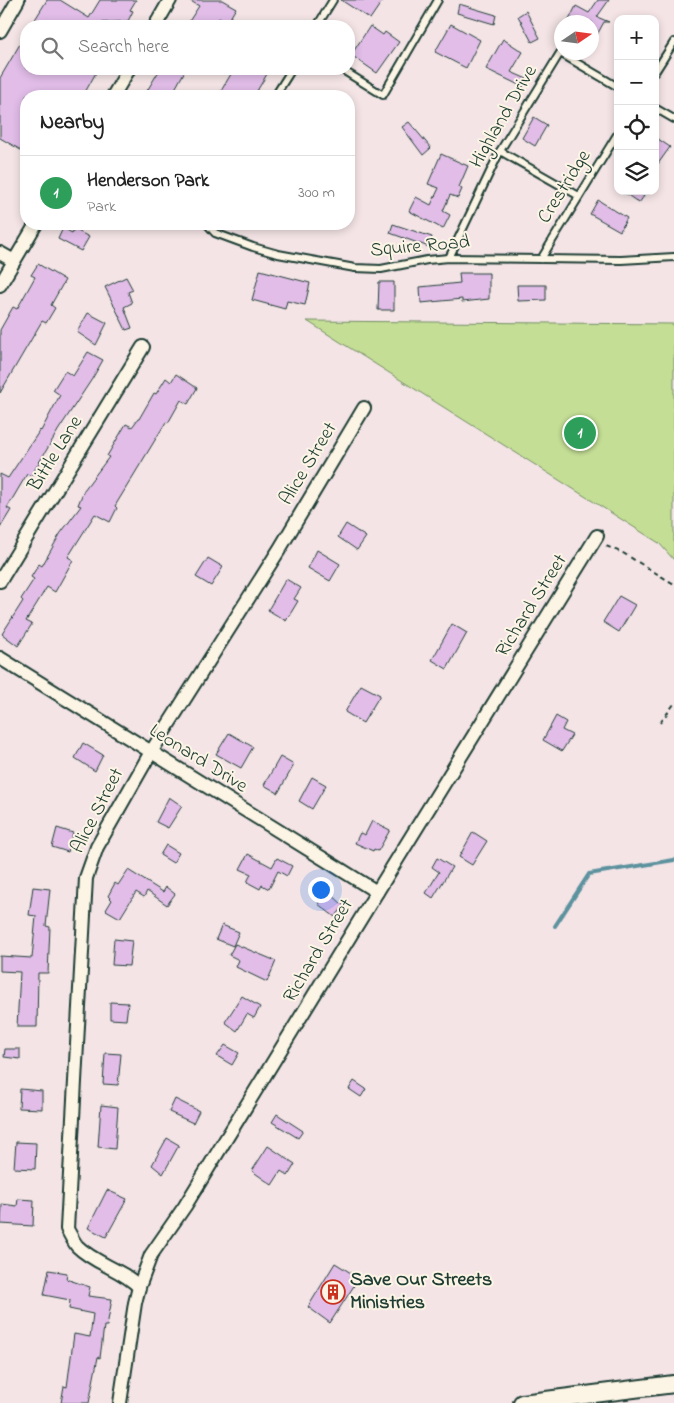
<!DOCTYPE html>
<html lang="en">
<head>
<meta charset="utf-8">
<style>
	body { margin:0; font-family:"Indie Flower",sans-serif; background:#f2f2f2; color:#222 }
	.controls { position:absolute; right:15px; top:15px; display:grid; overflow:hidden; border-radius:10px; box-shadow:0 2px 8px #0003 }
	.controls button { width:45px; height:45px; display:grid; place-items:center; padding:0; border:0; border-bottom:1px solid #e0e0e0; background:#fff; color:#222; font:25px sans-serif }
	.compass { position:absolute; left:554px; top:15px; width:45px; height:45px; border-radius:50%; background:#fff; box-shadow:0 2px 8px #0003; rotate:77deg }
	.you { position:absolute; left:320px; top:889px; width:18px; height:18px; margin:-12px; border:4px solid #fff; border-radius:50%; background:#1a73e8; box-shadow:0 0 0 8px #1a73e833 }
	.badge { display:grid; place-items:center; width:32px; height:32px; border-radius:50%; background:#c8321e; color:#fff; font-size:16px; font-weight:700 }
	.pin { position:absolute; translate:-50% -50%; border:2px solid #fff; box-shadow:0 1px 5px #0006 }
	.list { margin:0; padding:0; list-style:none }
	h2 { display:flex; justify-content:space-between; align-items:center; height:65px; margin:0; padding:0 20px; font-size:21px }
	h2 small { font-size:16px; font-weight:400; color:#767676 }
	.list li { display:grid; grid-template-columns:32px 1fr auto; gap:15px; align-items:center; box-sizing:border-box; height:75px; padding:0 20px; border-top:1px solid #e0e0e0 }
	.list b { display:block; font-size:19px; white-space:nowrap }
	.list p { margin:0; font-size:16px; white-space:nowrap; color:#767676 }
	.list em { font-size:16px; font-style:normal; color:#767676 }
	.icon { flex:none; width:28px; height:28px; fill:none; stroke:currentColor; stroke-width:2; stroke-linecap:round; stroke-linejoin:round }
	.map { position:relative; flex:none; width:674px; height:1403px; overflow:hidden }
	.search { position:absolute; background:#fff; box-shadow:0 2px 8px #0003; left:20px; top:20px; width:335px; height:55px; display:flex; align-items:center; gap:12px; box-sizing:border-box; padding:0 18px; border-radius:20px; color:#767676; font-size:19px }
	.panel { position:absolute; background:#fff; box-shadow:0 2px 8px #0003; left:20px; top:90px; width:335px; height:140px; border-radius:20px }
	.map>svg:first-child { display:block }
	.green { fill:#c4de95; stroke:#728e64 }
	.lines { fill:none; stroke-linecap:round; stroke-linejoin:round }
	.stream { stroke:#5c929e; stroke-width:4 }
	.building { fill:#e1bde8; stroke:#1f3d34 }
	.service-casing { stroke:#1f3d34; stroke-width:10 }
	.minor-casing { stroke:#1f3d34; stroke-width:16 }
	.tertiary-casing { stroke:#1f3d34; stroke-width:20 }
	.path { stroke:#1f3d34; stroke-width:2; stroke-dasharray:5 4; stroke-linecap:butt }
	.service { stroke:#fcf5e5; stroke-width:6 }
	.minor { stroke:#fcf5e5; stroke-width:12 }
	.tertiary { stroke:#fcf5e5; stroke-width:16 }
	.labels { text-anchor:middle; dominant-baseline:central; stroke-width:4; stroke-linejoin:round; paint-order:stroke }
	.street-label { font-size:20px; fill:#1f3d34; stroke:#fcf5e5 }
	.poi-label { font-size:20px; font-weight:bold; fill:#1f3d34; stroke:#fcf5e5; text-anchor:start }
</style>
</head>
<body>
<div class="map">
<svg width="674" height="1403" viewBox="0 0 674 1403">
	<rect width="100%" height="100%" fill="#f4e4e6"/>
	<filter id="ink" filterUnits="userSpaceOnUse"><feTurbulence type="fractalNoise" baseFrequency=".02" numOctaves="2"/><feDisplacementMap in="SourceGraphic" scale="10" xChannelSelector="R" yChannelSelector="G"/><feConvolveMatrix kernelMatrix="1 2 1 2 8 2 1 2 1" color-interpolation-filters="sRGB"/></filter>
	<g filter="url(#ink)">
		<path class="green" d="M 307,321 L 674,324 L 674,560 L 659,543 Z"/>
		<g class="lines">
			<path class="stream" d="M 555,926 L 589,874 L 674,860"/>
		</g>
		<g class="building">
			<path d="M 47,0 L 60,0 L 89,18 L 100,0 L 136,0 L 130,10 L 133,11 L 128,21 L 97,23 L 103,26 L 31,26 Z"/>
			<path d="M 189,0 L 222,0 L 236,8 L 227,23 L 219,18 L 214,26 L 186,26 L 199,6 Z"/>
			<path d="M 341,0 L 383,0 L 370,19 Z"/>
			<path d="M 598,0 L 609,0 L 597,17 L 609,22 L 604,22 L 592,44 L 592,22 L 568,22 L 576,6 L 589,13 Z"/>
			<path d="M 459,4 L 496,15 L 494,24 L 457,13 Z"/>
			<path d="M 526,11 L 540,38 L 532,42 L 518,16 Z"/>
			<path d="M 451,24 L 480,40 L 466,68 L 435,52 Z"/>
			<path d="M 370,26 L 383,35 L 385,32 L 399,42 L 377,73 L 351,55 Z"/>
			<path d="M 503,39 L 523,52 L 511,72 L 527,79 L 523,87 L 486,69 Z"/>
			<path d="M 20,44 L 26,47 L 26,69 L 98,69 L 83,96 L 26,96 L 26,153 L 0,138 L 0,78 Z"/>
			<path d="M 160,69 L 186,69 L 171,96 L 144,96 Z"/>
			<path d="M 234,69 L 270,69 L 254,96 L 218,96 Z"/>
			<path d="M 534,117 L 547,125 L 535,146 L 522,138 Z"/>
			<path d="M 409,122 L 431,148 L 423,155 L 402,127 Z"/>
			<path d="M 655,137 L 670,147 L 655,168 Z"/>
			<path d="M 441,154 L 468,166 L 459,187 L 462,189 L 458,198 L 450,195 L 443,211 L 450,215 L 443,229 L 409,211 L 416,197 L 431,205 L 439,188 L 428,184 Z"/>
			<path d="M 622,191 L 637,191 L 644,196 L 639,203 Z"/>
			<path d="M 598,200 L 627,218 L 620,231 L 590,214 Z"/>
			<path d="M 393,224 L 432,237 L 429,247 L 390,233 Z"/>
			<path d="M 63,228 L 72,233 L 74,229 L 89,237 L 81,251 L 58,239 Z"/>
			<path d="M 38,264 L 65,280 L 51,305 L 55,308 L 46,323 L 42,321 L 0,393 L 0,330 L 13,307 L 17,309 L 35,277 L 31,275 Z"/>
			<path d="M 260,270 L 310,283 L 305,305 L 287,301 L 285,309 L 252,300 Z"/>
			<path d="M 459,273 L 489,273 L 489,299 L 462,302 L 462,299 L 421,303 L 420,287 L 460,283 Z"/>
			<path d="M 126,277 L 133,290 L 128,292 L 132,303 L 124,307 L 132,328 L 126,330 L 105,287 Z"/>
			<path d="M 379,282 L 394,282 L 394,310 L 378,310 Z"/>
			<path d="M 517,285 L 546,285 L 546,300 L 518,301 Z"/>
			<path d="M 88,313 L 107,323 L 96,345 L 77,332 Z"/>
			<path d="M 88,352 L 103,360 L 92,379 L 59,429 L 31,476 L 27,474 L 7,508 L 11,510 L 0,528 L 0,474 L 8,478 L 40,430 L 41,431 L 60,395 L 53,390 L 65,371 L 73,376 Z"/>
			<path d="M 176,374 L 197,388 L 188,404 L 181,400 L 168,423 L 166,422 L 115,506 L 117,508 L 110,522 L 95,514 L 68,557 L 73,560 L 55,592 L 47,587 L 26,621 L 32,624 L 18,646 L 2,634 L 23,601 L 21,599 L 34,579 L 31,577 L 39,564 L 42,566 L 60,534 L 81,506 L 78,505 L 84,490 L 109,457 L 107,456 L 126,424 L 132,427 L 138,419 L 139,419 L 154,393 L 156,394 L 166,378 L 171,382 Z"/>
			<path d="M 346,524 L 366,537 L 357,550 L 338,537 Z"/>
			<path d="M 317,550 L 340,564 L 330,581 L 308,568 Z"/>
			<path d="M 208,558 L 223,567 L 211,586 L 196,577 Z"/>
			<path d="M 286,579 L 301,588 L 294,599 L 298,601 L 286,621 L 268,610 Z"/>
			<path d="M 619,596 L 635,605 L 619,632 L 603,622 Z"/>
			<path d="M 452,624 L 467,633 L 447,669 L 432,660 Z"/>
			<path d="M 361,685 L 380,695 L 363,723 L 345,712 Z"/>
			<path d="M 556,716 L 566,722 L 562,730 L 572,735 L 562,751 L 543,740 Z"/>
			<path d="M 229,733 L 253,747 L 241,768 L 216,754 Z"/>
			<path d="M 83,743 L 103,755 L 95,771 L 75,758 Z"/>
			<path d="M 280,757 L 294,765 L 278,793 L 264,785 Z"/>
			<path d="M 312,777 L 326,785 L 312,809 L 299,801 Z"/>
			<path d="M 169,797 L 182,806 L 168,828 L 156,822 Z"/>
			<path d="M 372,821 L 390,830 L 378,851 L 374,849 L 373,851 L 355,843 L 360,833 L 365,835 Z"/>
			<path d="M 57,828 L 73,833 L 68,852 L 52,847 Z"/>
			<path d="M 473,832 L 487,841 L 472,865 L 459,857 Z"/>
			<path d="M 166,845 L 179,853 L 173,863 L 160,855 Z"/>
			<path d="M 248,854 L 272,867 L 277,858 L 292,866 L 287,876 L 278,871 L 269,889 L 262,885 L 260,889 L 247,882 L 251,874 L 240,869 Z"/>
			<path d="M 437,858 L 452,867 L 433,898 L 426,893 L 439,872 L 432,867 Z"/>
			<path d="M 128,870 L 163,892 L 166,887 L 175,894 L 167,905 L 147,891 L 144,897 L 136,892 L 120,918 L 106,910 L 112,900 L 108,896 L 115,883 L 118,885 Z"/>
			<path d="M 33,887 L 50,889 L 46,926 L 50,927 L 48,973 L 38,973 L 37,1027 L 17,1027 L 20,972 L 0,971 L 0,956 L 32,958 L 36,916 L 29,915 Z"/>
			<path d="M 328,891 L 344,906 L 335,917 L 318,904 Z"/>
			<path d="M 222,925 L 239,932 L 233,946 L 216,939 Z"/>
			<path d="M 114,939 L 132,941 L 129,966 L 112,965 Z"/>
			<path d="M 235,944 L 276,961 L 267,982 L 236,967 L 239,960 L 229,955 Z"/>
			<path d="M 242,996 L 260,1007 L 254,1018 L 247,1014 L 237,1031 L 225,1022 Z"/>
			<path d="M 110,1002 L 128,1003 L 126,1020 L 110,1019 Z"/>
			<path d="M 225,1045 L 239,1053 L 232,1065 L 217,1056 Z"/>
			<path d="M 5,1049 L 20,1049 L 20,1059 L 4,1057 Z"/>
			<path d="M 105,1053 L 121,1054 L 118,1085 L 103,1084 Z"/>
			<path d="M 354,1081 L 366,1089 L 361,1097 L 349,1089 Z"/>
			<path d="M 20,1089 L 42,1091 L 42,1109 L 19,1108 Z"/>
			<path d="M 175,1099 L 199,1111 L 193,1123 L 169,1112 Z"/>
			<path d="M 101,1105 L 118,1107 L 115,1149 L 98,1147 Z"/>
			<path d="M 277,1114 L 303,1131 L 298,1138 L 272,1122 Z"/>
			<path d="M 167,1138 L 179,1145 L 163,1174 L 152,1165 Z"/>
			<path d="M 16,1142 L 36,1143 L 35,1169 L 14,1168 Z"/>
			<path d="M 268,1146 L 295,1164 L 288,1176 L 281,1171 L 272,1185 L 252,1171 Z"/>
			<path d="M 107,1190 L 127,1199 L 106,1237 L 88,1228 Z"/>
			<path d="M 18,1199 L 34,1200 L 33,1226 L 1,1224 L 2,1204 L 17,1206 Z"/>
			<path d="M 335,1263 L 359,1278 L 330,1323 L 308,1307 Z"/>
			<path d="M 49,1270 L 67,1273 L 66,1279 L 90,1287 L 88,1296 L 112,1299 L 107,1326 L 104,1326 L 100,1358 L 98,1357 L 89,1403 L 61,1403 L 64,1386 L 67,1387 L 74,1334 L 90,1337 L 93,1314 L 69,1309 L 70,1300 L 44,1295 Z"/>
		</g>
		<g class="lines">
			<g class="service-casing">
				<g id="service">
					<path d="M 317,26 L 333,0"/>
					<path d="M 341,69 L 383,95 L 438,0"/>
					<path d="M 655,72 L 674,42"/>
					<path d="M 275,96 L 292,69"/>
					<path d="M 655,108 L 674,119"/>
					<path d="M 500,151 L 579,196"/>
					<path d="M 207,224 L 215,233 L 253,247 L 278,254 L 355,268 L 381,269 L 427,260 L 449,258 L 621,260 L 674,257"/>
					<path d="M 449,258 L 500,151 L 560,53 L 618,87"/>
					<path d="M 541,259 L 618,133"/>
				</g>
			</g>
			<g class="minor-casing">
				<g id="minor">
					<path d="M 155,26 L 170,0"/>
					<path d="M 0,31 L 18,0"/>
					<path d="M 113,96 L 129,69"/>
					<path d="M 0,253 L 14,261"/>
					<path d="M 0,285 L 36,224"/>
					<path d="M 0,581 L 143,347"/>
					<path d="M 0,658 L 377,892"/>
					<path d="M 139,1287 C 122,1269 95,1264 77,1246 C 73,1241 70,1234 67,1229 L 86,878 L 97,847 L 151,752 L 279,550 L 364,408"/>
					<path d="M 120,1403 L 135,1303 L 139,1287 L 151,1255 L 185,1206 L 377,892 L 597,536"/>
				</g>
			</g>
			<g class="tertiary-casing">
				<path id="tertiary" d="M 522,1403 L 674,1384"/>
			</g>
			<g class="path">
				<path d="M 606,546 L 623,553 L 674,584"/>
				<path d="M 660,723 L 674,704"/>
			</g>
			<use href="#service" class="service"/>
			<use href="#minor" class="minor"/>
			<use href="#tertiary" class="tertiary"/>
		</g>
	</g>
	<defs>
		<g id="building-ring" transform="scale(1.25)"><circle r="9.5" fill="#fcf5e5" stroke="#c8321e" stroke-width="1.5"/><path d="M-4-6H4V6H1V3H-1V6H-4ZM-2.5-4.3h1.7v1.8h-1.7ZM.8-4.3h1.7v1.8H.8ZM-2.5-1h1.7V.8h-1.7ZM.8-1h1.7V.8H.8Z" fill="#c8321e"/></g>
	</defs>
	<g fill-rule="evenodd">
		<use href="#building-ring" x="333" y="1292"/>
	</g>
	<g class="labels">
		<g class="street-label">
			<text transform="translate(504 117) rotate(-60)">Highland Drive</text>
			<text transform="translate(565 187) rotate(-58)">Crestridge</text>
			<text transform="translate(420 247) rotate(-5)">Squire Road</text>
			<text transform="translate(56 454) rotate(-58)">Bittle Lane</text>
			<text transform="translate(309 464) rotate(-59)">Alice Street</text>
			<text transform="translate(532 606) rotate(-58)">Richard Street</text>
			<text transform="translate(198 759) rotate(32)">Leonard Drive</text>
			<text transform="translate(98 811) rotate(-63)">Alice Street</text>
			<text transform="translate(319 951) rotate(-59)">Richard Street</text>
		</g>
		<g class="poi-label">
			<text x="350" y="1280">Save Our Streets<tspan x="350" dy="23">Ministries</tspan></text>
		</g>
	</g>
</svg>
<div class="controls">
<button>+</button>
<button>−</button>
<button><svg class="icon" aria-label="locate" viewBox="0 0 24 24"><circle cx="12" cy="12" r="6"/><path d="M12 2v4M12 18v4M2 12h4M18 12h4"/></svg></button>
<button><svg class="icon" aria-label="layers" viewBox="0 0 24 24"><path d="M12 4l9 5-9 5-9-5zM3 14l9 5 9-5"/></svg></button>
</div>
<svg class="compass" viewBox="-18 -18 36 36"><path d="M0-13l5 13h-10z" fill="#e53935"/><path d="M0 13l5-13h-10z" fill="#767676"/></svg>
<div class="you"></div>
<div class="pin badge" style="left:580px;top:433px;background:#2e9e5b">1</div>
<div class="search"><svg class="icon" aria-label="search" viewBox="0 0 24 24"><circle cx="10" cy="10" r="6"/><path d="M15 15l6 6"/></svg>Search here</div>
<section class="panel">
<h2>Nearby<small></small></h2>
<ul class="list">
<li><span class="badge" style="background:#2e9e5b">1</span><div><b>Henderson Park</b><p>Park</p></div><em>300 m</em></li>
</ul>
</section>
</div>
</body>
</html>
